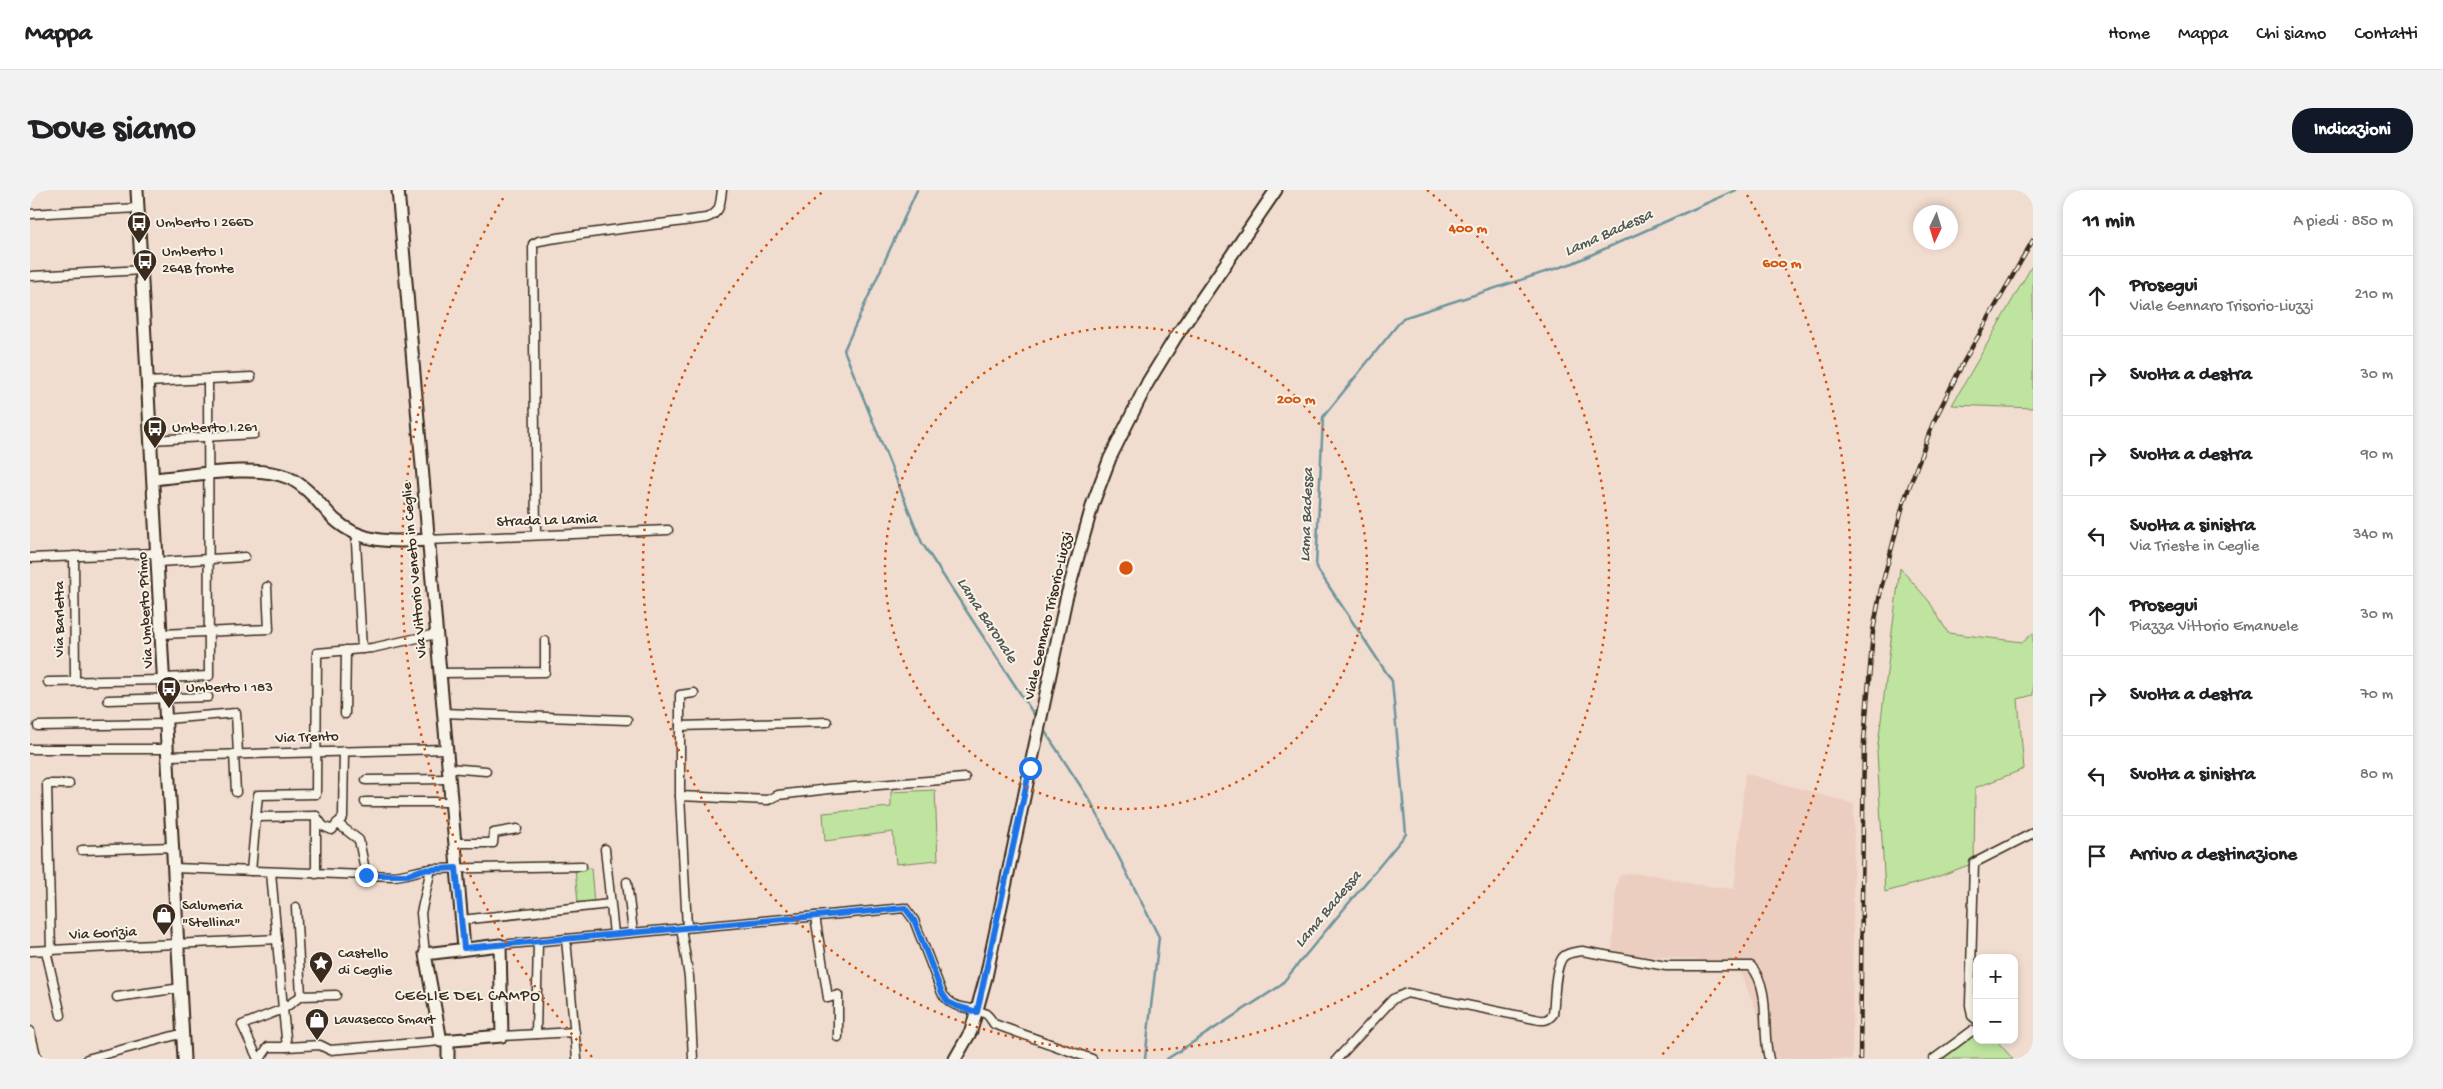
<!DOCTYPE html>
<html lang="it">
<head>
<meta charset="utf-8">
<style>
	body { margin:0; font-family:"Gochi Hand",sans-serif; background:#f2f2f2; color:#202124 }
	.controls { position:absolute; right:15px; bottom:15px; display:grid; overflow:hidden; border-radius:10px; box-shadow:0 2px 8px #0003 }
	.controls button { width:45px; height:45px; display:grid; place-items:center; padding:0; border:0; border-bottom:1px solid #e0e0e0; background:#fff; color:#202124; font:25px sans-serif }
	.compass { position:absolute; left:1883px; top:15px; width:45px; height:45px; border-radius:50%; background:#fff; box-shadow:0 2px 8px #0003; rotate:184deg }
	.stop { position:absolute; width:15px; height:15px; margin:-11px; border:4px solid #1a73e8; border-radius:50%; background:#fff }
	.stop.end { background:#1a73e8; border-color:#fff; box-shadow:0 1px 5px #0008 }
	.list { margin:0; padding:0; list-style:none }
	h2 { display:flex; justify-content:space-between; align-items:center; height:65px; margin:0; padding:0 20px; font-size:21px }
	h2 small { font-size:16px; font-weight:400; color:#757577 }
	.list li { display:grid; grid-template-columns:32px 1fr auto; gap:15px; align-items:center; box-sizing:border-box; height:80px; padding:0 20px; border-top:1px solid #e0e0e0 }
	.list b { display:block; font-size:19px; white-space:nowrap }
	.list p { margin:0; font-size:16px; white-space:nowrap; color:#757577 }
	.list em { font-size:16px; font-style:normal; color:#757577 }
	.icon { flex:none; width:28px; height:28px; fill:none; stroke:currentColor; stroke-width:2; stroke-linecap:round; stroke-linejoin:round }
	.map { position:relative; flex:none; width:2003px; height:869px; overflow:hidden; border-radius:20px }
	header { display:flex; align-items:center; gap:30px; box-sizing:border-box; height:70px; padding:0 25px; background:#fff; border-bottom:1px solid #e0e0e0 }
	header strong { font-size:24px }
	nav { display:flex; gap:28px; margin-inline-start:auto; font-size:18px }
	.intro { display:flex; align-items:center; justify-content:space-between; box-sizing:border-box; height:120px; padding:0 30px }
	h1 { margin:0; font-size:35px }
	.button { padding:12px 22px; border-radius:20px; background:#111827; color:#fff; font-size:18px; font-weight:700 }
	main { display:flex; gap:30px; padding:0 30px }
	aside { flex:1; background:#fff; border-radius:20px; box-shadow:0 2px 8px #0003 }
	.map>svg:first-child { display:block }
	.built { fill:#eccec0 }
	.green { fill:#bee49f; stroke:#7c875e }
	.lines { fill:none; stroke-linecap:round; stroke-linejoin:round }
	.stream { stroke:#6e949c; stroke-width:2.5 }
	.street-casing { stroke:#3b2a1e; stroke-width:11 }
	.secondary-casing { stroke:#3b2a1e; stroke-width:15 }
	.street { stroke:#f7f3e8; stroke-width:8 }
	.secondary { stroke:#f7f3e8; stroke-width:11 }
	.rail-casing { stroke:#3b2a1e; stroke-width:4.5 }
	.rail { stroke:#f7f3e8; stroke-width:2.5; stroke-dasharray:8; stroke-linecap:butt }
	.route { stroke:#1a73e8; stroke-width:6 }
	.ring { fill:none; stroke:#d7540e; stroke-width:2.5; stroke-dasharray:2.5 5 }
	.labels { text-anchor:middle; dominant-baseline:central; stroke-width:4; stroke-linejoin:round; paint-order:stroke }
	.poi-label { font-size:15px; fill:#3b2a1e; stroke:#f7f3e8; text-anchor:start }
	.street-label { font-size:15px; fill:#3b2a1e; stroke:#f7f3e8 }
	.water-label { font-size:16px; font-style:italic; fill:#505652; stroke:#f7f3e8 }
	.neighbourhood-label { font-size:16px; letter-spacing:1px; fill:#3b2a1e; stroke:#f7f3e8 }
	.centre { fill:#d7540e; stroke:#f7f3e8; stroke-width:2.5 }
	.ring-label { font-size:15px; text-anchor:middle; font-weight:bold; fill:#d7540e; stroke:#f7f3e8; stroke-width:4; stroke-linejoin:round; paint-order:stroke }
</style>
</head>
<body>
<header>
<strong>Mappa</strong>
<nav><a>Home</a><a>Mappa</a><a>Chi siamo</a><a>Contatti</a></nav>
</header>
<div class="intro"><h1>Dove siamo</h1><a class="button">Indicazioni</a></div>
<main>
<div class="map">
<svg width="2003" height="869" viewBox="0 0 2003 869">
	<rect width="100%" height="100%" fill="#f1ddd0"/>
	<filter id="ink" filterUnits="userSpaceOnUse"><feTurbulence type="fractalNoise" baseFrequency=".02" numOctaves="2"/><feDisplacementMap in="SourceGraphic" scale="10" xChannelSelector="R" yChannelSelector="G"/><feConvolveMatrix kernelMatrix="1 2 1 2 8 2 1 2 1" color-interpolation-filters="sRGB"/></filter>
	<g filter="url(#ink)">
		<path class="built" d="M 1715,583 L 1824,614 L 1822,869 L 1746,869 L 1706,772 L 1582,764 L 1586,696 L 1589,686 L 1598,683 L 1625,685 L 1663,694 L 1704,699 Z"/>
		<g class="green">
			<path d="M 2003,74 L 2003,218 L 1922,215 Z"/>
			<path d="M 1870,378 L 1899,411 L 1918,443 L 1993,452 L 2003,443 L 2003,505 L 1988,509 L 1994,579 L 1945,598 L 1944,673 L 1899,690 L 1855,702 L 1847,562 Z"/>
			<path d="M 905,600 L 908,670 L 866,674 L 863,642 L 795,651 L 793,623 L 861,617 L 861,602 Z"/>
			<path d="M 561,678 L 564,713 L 548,714 L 545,679 Z"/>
			<path d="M 1947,839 L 1947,850 L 1966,850 L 1983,869 L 1906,869 Z"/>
		</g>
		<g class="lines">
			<g class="stream">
				<path d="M 887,0 L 814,160 L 892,353 L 1007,529"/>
				<path d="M 1012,537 L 1061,612 L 1129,747 L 1115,869"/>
				<path d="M 1137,869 L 1250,796 L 1376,644 L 1362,491 L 1286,377 L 1293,227 L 1373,128 L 1543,73 L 1706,0"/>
			</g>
			<g class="street-casing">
				<g id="street">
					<path d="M 0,24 L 108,18"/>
					<path d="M 2,86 L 113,80"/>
					<path d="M 117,192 L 221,187"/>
					<path d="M 122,250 L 224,244"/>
					<path d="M 506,344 L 503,54 L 509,51 C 564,41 620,36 676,28 C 691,23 690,14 692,0"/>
					<path d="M 329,345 L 326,352 L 332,459"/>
					<path d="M 397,350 L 638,340"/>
					<path d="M 44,366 L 45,491"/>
					<path d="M 0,368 L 127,363"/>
					<path d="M 128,372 L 215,367"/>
					<path d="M 132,444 L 239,439 L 237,397"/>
					<path d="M 409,483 L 515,482 L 515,451"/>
					<path d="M 134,488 L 179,486 L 178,189"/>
					<path d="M 18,492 L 134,490"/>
					<path d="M 78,510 L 178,507"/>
					<path d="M 413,523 L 597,530"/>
					<path d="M 315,524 L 316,460"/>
					<path d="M 136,529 L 206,523 L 208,564"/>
					<path d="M 8,536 L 137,534"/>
					<path d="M 650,536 L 797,532"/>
					<path d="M 0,559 L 138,559"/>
					<path d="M 204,564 L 206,602"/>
					<path d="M 138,566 L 416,559"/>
					<path d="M 418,578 L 456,581"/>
					<path d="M 336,590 L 419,589"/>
					<path d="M 650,606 L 738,610 L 748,605 L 799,599 L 935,588"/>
					<path d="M 335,612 L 421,612"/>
					<path d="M 226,627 L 286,626 L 293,636 L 302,640 L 313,627 L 314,561"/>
					<path d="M 307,633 L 329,650 L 336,685"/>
					<path d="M 424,653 L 463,653 L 464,643 L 487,639"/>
					<path d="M 575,659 L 584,744"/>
					<path d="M 52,660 L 143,657"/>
					<path d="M 144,678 L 364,686 C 377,685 388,680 401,679 L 552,676"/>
					<path d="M 221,681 L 228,605 L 286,604 L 287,463 L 342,458 L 406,444"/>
					<path d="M 241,682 L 253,819"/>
					<path d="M 286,684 L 286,626"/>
					<path d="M 597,692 L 603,742"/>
					<path d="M 266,717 L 271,806 L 306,805"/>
					<path d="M 785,726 L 798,808 L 808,805 L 808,847"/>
					<path d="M 431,730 L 580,714"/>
					<path d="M 657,737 L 650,606 L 650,505 L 664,503"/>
					<path d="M 651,738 L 659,787 L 663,869"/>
					<path d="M 536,749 L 547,869"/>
					<path d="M 470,755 L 875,718 L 884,730 L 912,803 C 925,823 940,814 956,824 C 959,826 962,831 964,834 L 1062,869"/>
					<path d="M 0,761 L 247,749"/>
					<path d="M 16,761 L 31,825"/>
					<path d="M 21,761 L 17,594 L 39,594"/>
					<path d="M 395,764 L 391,723 L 401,679"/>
					<path d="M 87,807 L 151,798"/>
					<path d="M 253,819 L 271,806"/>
					<path d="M 1947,830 L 1942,826 L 1940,815 L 1944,673 L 2003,643"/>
					<path d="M 0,841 L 7,869"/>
					<path d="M 506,844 L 508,752"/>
					<path d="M 472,846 L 545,842"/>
					<path d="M 257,857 L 290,855 L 300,860 L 411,851"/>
					<path d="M 57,869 L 154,843"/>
					<path d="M 228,869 L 212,835 L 253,819 L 257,857 L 238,857 L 230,869"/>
					<path d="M 1307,869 L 1363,809 L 1377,803 L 1505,829 C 1513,831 1518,831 1523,824 C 1525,810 1524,778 1533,767 C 1538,762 1546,762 1552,761 L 1636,776 L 1721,776 C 1742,800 1731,840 1739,869"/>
					<path d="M 1904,869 L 1942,841"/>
				</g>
			</g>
			<g class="secondary-casing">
				<g id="secondary">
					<path d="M 107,0 L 154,869"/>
					<path d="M 368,0 L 434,758"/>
					<path d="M 123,289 C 160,286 227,273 259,288 C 278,297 290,315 304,329 C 331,354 364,352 397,350"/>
					<path d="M 470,755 L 472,846 L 411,851 L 395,764 Z"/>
					<path d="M 418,869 L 418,850"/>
					<path d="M 925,869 L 941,841 L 956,787 L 1036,409 L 1063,313 L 1080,268 L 1118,192 L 1145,148 L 1246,0"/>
				</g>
			</g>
			<use href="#street" class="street"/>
			<use href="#secondary" class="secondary"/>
			<g class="rail-casing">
				<path id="rail" d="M 1830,869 L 1834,551 L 1843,441 L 1851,399 L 1874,311 L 1903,233 L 1933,173 L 2003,50"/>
			</g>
			<use href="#rail" class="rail"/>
		</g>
	</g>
	<g class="lines" filter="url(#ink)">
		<path class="route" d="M 336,685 L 378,685 L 391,680 L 426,678 L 434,758 L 875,718 L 884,730 L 912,803 L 918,812 L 926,816 L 947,822 L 1000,578"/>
	</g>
	<g class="ring">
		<circle cx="1096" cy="378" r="241"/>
		<path d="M1397 0A483 483 0 1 1 795 0"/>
		<path d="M562 867A724 724 0 0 1 475 5M1717 5A724 724 0 0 1 1630 867"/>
	</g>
	<defs>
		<g id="bus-pin" transform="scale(1.25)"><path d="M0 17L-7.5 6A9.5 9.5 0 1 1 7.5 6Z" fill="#3b2a1e" stroke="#f7f3e8"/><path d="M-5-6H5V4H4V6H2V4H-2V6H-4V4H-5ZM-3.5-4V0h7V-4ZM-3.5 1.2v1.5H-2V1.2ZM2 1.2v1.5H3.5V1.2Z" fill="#fff"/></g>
		<g id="shop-pin" transform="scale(1.25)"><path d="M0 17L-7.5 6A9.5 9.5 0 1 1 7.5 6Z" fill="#3b2a1e" stroke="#f7f3e8"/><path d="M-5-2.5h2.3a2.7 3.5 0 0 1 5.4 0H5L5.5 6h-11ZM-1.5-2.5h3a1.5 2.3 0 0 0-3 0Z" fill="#fff"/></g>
		<g id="sight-pin" transform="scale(1.25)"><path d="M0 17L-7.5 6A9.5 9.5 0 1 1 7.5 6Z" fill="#3b2a1e" stroke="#f7f3e8"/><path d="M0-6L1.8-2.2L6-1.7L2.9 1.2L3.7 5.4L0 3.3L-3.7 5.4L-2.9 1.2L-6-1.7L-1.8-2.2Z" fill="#fff"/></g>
	</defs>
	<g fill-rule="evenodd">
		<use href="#bus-pin" x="109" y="33"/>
		<use href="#bus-pin" x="115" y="71"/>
		<use href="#bus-pin" x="125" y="238"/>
		<use href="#bus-pin" x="139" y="498"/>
		<use href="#shop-pin" x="134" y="725"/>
		<use href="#sight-pin" x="291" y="773"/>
		<use href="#shop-pin" x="287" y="830"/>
	</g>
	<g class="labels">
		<g class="poi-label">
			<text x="126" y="33">Umberto I 266D</text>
			<text x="132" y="62">Umberto I<tspan x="132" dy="17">264B fronte</tspan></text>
			<text x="142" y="238">Umberto I 261</text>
			<text x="156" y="498">Umberto I 183</text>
			<text x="152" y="716">Salumeria<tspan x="152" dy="17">"Stellina"</tspan></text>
			<text x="308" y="764">Castello<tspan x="308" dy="17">di Ceglie</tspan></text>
			<text x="304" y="830">Lavasecco Smart</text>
		</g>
		<g class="street-label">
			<text transform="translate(517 331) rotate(-2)">Strada La Lamia</text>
			<text transform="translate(385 380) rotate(-95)">Via Vittorio Veneto in Ceglie</text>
			<text transform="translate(116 420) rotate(-93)">Via Umberto Primo</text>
			<text transform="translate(1019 426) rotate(-77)">Viale Gennaro Trisorio-Liuzzi</text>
			<text transform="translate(30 429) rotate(-90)">Via Barletta</text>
			<text transform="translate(277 548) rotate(-2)">Via Trento</text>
			<text transform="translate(73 744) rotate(-3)">Via Gorizia</text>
		</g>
		<g class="water-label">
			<text transform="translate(1579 44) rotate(-24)">Lama Badessa</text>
			<text transform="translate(1278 325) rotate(-88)">Lama Badessa</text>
			<text transform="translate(956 431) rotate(57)">Lama Baronale</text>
			<text transform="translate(1299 720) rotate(-50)">Lama Badessa</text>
		</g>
		<g class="neighbourhood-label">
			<text x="438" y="807">CEGLIE DEL CAMPO</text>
		</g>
	</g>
	<circle cx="1096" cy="378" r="8" class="centre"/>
	<g class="ring-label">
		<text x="1438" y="42">400 m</text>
		<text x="1752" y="77">600 m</text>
		<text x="1266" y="213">200 m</text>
	</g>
</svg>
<div class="controls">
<button>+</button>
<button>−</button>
</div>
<svg class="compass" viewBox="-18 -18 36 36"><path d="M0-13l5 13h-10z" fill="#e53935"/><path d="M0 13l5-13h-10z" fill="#757577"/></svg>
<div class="stop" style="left:1000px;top:578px"></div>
<div class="stop end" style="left:336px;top:685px"></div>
</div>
<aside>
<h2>11 min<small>A piedi · 850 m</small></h2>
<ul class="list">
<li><svg class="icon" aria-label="ahead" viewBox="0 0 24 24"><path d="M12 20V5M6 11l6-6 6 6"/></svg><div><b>Prosegui</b><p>Viale Gennaro Trisorio-Liuzzi</p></div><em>210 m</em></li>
<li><svg class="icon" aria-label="right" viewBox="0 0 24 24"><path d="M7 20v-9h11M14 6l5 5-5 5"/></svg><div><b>Svolta a destra</b></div><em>30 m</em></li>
<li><svg class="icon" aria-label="right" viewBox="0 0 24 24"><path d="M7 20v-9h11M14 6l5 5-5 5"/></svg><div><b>Svolta a destra</b></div><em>90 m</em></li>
<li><svg class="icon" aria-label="left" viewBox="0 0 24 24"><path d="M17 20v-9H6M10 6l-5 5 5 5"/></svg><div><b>Svolta a sinistra</b><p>Via Trieste in Ceglie</p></div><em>340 m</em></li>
<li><svg class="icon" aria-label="ahead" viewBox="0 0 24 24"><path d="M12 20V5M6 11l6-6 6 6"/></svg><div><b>Prosegui</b><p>Piazza Vittorio Emanuele</p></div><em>30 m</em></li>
<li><svg class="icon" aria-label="right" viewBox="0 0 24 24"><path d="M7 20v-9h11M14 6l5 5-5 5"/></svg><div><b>Svolta a destra</b></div><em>70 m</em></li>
<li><svg class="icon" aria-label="left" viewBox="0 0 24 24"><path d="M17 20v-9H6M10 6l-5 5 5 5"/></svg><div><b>Svolta a sinistra</b></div><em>80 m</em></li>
<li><svg class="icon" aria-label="arrive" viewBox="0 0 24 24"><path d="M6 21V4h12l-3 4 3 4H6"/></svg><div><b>Arrivo a destinazione</b></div></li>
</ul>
</aside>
</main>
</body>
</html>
